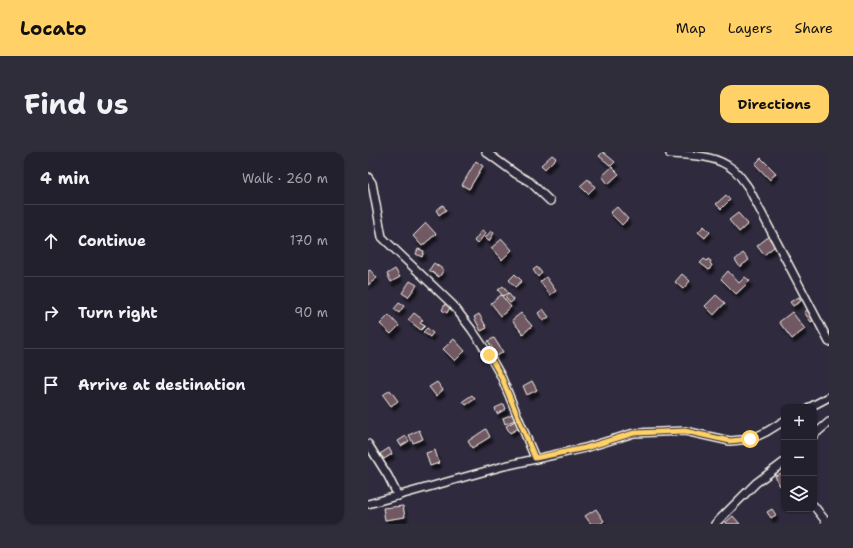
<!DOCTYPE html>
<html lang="en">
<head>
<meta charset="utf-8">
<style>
	body { margin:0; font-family:"Shantell Sans",sans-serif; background:#2f2d3a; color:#f1f3f6 }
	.controls { position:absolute; right:12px; bottom:12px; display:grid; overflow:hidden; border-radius:8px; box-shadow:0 1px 3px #0004 }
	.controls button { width:36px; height:36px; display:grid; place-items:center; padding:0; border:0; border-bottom:1px solid #403e4a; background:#23202e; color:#f1f3f6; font:20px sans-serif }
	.stop { position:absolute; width:12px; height:12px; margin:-9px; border:3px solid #ffd166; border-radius:50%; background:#fff }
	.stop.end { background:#ffd166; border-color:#fff; box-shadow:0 1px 4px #0008 }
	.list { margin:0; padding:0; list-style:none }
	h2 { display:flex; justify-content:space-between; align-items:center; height:52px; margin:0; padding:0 16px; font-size:17px }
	h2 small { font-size:13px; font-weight:400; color:#a3a3aa }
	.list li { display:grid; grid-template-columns:26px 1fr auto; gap:12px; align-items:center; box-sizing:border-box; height:72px; padding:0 16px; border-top:1px solid #403e4a }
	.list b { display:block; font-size:15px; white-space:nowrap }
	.list em { font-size:13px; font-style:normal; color:#a3a3aa }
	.icon { flex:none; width:22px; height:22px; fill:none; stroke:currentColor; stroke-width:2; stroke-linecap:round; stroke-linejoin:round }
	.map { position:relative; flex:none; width:461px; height:372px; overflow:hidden; border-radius:12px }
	header { display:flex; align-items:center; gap:24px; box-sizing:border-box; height:56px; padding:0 20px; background:#ffd166; color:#111 }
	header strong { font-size:19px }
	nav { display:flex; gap:22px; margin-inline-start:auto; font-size:14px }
	.intro { display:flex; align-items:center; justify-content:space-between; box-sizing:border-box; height:96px; padding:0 24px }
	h1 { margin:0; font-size:28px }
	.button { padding:10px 18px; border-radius:12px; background:#ffd166; color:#111; font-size:14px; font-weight:700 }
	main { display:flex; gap:24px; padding:0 24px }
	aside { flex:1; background:#23202e; border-radius:12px; box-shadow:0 1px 3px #0004 }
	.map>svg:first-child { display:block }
	.building { fill:#715964; stroke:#f4f1e8; filter:url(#shadow) }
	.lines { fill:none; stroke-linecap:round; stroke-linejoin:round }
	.minor-casing { stroke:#f4f1e8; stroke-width:10 }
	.minor { stroke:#2f2a3d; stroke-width:7 }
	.route { stroke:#ffd166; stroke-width:5 }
</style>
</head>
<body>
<header>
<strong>Locato</strong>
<nav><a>Map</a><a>Layers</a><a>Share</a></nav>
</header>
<div class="intro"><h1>Find us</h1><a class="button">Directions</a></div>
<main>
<aside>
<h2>4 min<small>Walk · 260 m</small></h2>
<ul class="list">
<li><svg class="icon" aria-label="ahead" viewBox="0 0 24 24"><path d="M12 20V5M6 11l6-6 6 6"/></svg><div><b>Continue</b></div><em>170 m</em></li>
<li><svg class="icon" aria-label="right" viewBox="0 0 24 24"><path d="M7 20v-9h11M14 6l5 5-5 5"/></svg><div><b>Turn right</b></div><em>90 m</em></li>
<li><svg class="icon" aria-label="arrive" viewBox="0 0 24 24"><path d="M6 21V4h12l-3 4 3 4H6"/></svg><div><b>Arrive at destination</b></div></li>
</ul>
</aside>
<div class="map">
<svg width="461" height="372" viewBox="0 0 461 372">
	<defs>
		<filter id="shadow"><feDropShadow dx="2.5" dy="4.5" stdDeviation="1" flood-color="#0009"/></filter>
	</defs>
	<rect width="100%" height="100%" fill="#2f2a3d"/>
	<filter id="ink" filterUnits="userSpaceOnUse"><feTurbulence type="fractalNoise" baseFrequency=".025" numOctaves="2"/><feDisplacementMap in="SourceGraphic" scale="8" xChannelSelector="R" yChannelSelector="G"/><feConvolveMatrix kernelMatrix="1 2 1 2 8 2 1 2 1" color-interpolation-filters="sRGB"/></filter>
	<g filter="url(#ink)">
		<g class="building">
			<path d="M 235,0 L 247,10 L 243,14 L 231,4 Z"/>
			<path d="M 184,3 L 188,6 L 177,17 L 173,13 Z"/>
			<path d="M 393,6 L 408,21 L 402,28 L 387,12 Z"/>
			<path d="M 108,9 L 115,14 L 101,37 L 94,33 Z"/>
			<path d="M 244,15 L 251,22 L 240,32 L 234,24 Z"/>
			<path d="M 220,27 L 227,35 L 220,42 L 212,34 Z"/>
			<path d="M 358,43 L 362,48 L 353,57 L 348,52 Z"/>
			<path d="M 75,53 L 78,58 L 71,63 L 68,58 Z"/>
			<path d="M 249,55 L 260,67 L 254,73 L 242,61 Z"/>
			<path d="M 370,61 L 380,72 L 371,80 L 361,68 Z"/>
			<path d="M 58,71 L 68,82 L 54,94 L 45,84 Z"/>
			<path d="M 336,74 L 342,80 L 337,86 L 330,80 Z"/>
			<path d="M 114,78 L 118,81 L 109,92 L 106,89 Z"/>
			<path d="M 123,79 L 126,81 L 121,89 L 117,86 Z"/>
			<path d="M 400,85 L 407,94 L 396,103 L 389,94 Z"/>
			<path d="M 134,87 L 144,98 L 134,108 L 123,96 Z"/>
			<path d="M 50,97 L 56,99 L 54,105 L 48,102 Z"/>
			<path d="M 375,101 L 381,108 L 372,115 L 367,108 Z"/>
			<path d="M 336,107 L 339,109 L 340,107 L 343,109 L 342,111 L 344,113 L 341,118 L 332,111 Z"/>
			<path d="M 66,111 L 76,118 L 71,125 L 61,118 Z"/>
			<path d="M 169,115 L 174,121 L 170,125 L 165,118 Z"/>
			<path d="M 27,117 L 32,125 L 23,130 L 19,122 Z"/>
			<path d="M 2,118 L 9,126 L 0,133 L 0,119 Z"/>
			<path d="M 360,119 L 371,131 L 377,125 L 382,129 L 368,142 L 353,127 Z"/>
			<path d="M 147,122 L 154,129 L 147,135 L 141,128 Z"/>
			<path d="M 314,122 L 322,129 L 315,137 L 307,130 Z"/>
			<path d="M 178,125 L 188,139 L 182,143 L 172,130 Z"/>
			<path d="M 42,129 L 49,133 L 40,145 L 34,141 Z"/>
			<path d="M 135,134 L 140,141 L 135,144 L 130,138 Z"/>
			<path d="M 141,142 L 146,148 L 142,151 L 137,145 Z"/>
			<path d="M 133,143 L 143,155 L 133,164 L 123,151 Z"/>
			<path d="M 348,143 L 357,151 L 346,163 L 337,154 Z"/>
			<path d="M 431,145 L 433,149 L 425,154 L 422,150 Z"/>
			<path d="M 31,151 L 36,154 L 31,161 L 26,157 Z"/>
			<path d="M 77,152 L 82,155 L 79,161 L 74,158 Z"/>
			<path d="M 175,157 L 181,165 L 175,169 L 170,161 Z"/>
			<path d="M 442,157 L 449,167 L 443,170 L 436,160 Z"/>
			<path d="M 424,160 L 437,177 L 424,187 L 411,170 Z"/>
			<path d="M 46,161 L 55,168 L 52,171 L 57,174 L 53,178 L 40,168 Z"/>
			<path d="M 153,161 L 164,174 L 155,182 L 144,168 Z"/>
			<path d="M 111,162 L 119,176 L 113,179 L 106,165 Z"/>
			<path d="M 21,163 L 31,174 L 23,182 L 12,172 Z"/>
			<path d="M 59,176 L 65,181 L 62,185 L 55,180 Z"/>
			<path d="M 126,186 L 135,200 L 129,204 L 120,189 Z"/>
			<path d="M 86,187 L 97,199 L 87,209 L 75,197 Z"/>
			<path d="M 164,229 L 169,238 L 159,243 L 155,234 Z"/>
			<path d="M 69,230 L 75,238 L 68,244 L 61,235 Z"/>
			<path d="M 22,238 L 30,249 L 23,254 L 15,243 Z"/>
			<path d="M 104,243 L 107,247 L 98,253 L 95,249 Z"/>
			<path d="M 136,252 L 138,257 L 129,262 L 127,256 Z"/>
			<path d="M 147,261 L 149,267 L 137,272 L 135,266 Z"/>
			<path d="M 149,268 L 153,275 L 142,281 L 138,274 Z"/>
			<path d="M 118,277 L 122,285 L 104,296 L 100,289 Z"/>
			<path d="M 51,278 L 55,287 L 45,291 L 41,283 Z"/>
			<path d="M 38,284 L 41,289 L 33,294 L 30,289 Z"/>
			<path d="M 21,296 L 24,302 L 16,307 L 12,302 Z"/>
			<path d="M 67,298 L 71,311 L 62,314 L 58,301 Z"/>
			<path d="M 416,320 L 416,332 L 412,334 L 407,324 Z"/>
			<path d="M 35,354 L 37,365 L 17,368 L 15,356 Z"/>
			<path d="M 228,357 L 236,369 L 232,372 L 223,372 L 217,364 Z"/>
			<path d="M 404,357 L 408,363 L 403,366 L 399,360 Z"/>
			<path d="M 365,364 L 372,372 L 359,372 L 358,370 Z"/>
		</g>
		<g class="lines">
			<g class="minor-casing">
				<g id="minor">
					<path d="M 118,0 L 148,22 L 162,30 L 182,49"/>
					<path d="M 302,2 C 324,3 348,3 366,18 C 372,23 376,30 380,35 L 461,190"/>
					<path d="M 0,25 L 4,31 L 14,85 L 18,89 L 85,153 L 104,178 L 121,203 L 133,224 L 167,306"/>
					<path d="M 442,255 L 461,245"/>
					<path d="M 446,283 L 461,270"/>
					<path d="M 0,292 L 20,324 L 30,344"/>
					<path d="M 0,352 L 136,314 L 217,296 L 266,281 L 317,279 L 362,289 L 383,287 L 398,280 L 416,269"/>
					<path d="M 446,354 L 460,372"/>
					<path d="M 347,372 L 388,331 L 416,310"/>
				</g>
			</g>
			<use href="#minor" class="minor"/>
		</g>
	</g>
	<g class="lines" filter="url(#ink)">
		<path class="route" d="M 121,203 L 133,224 L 167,306 L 217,296 L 266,281 L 317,279 L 362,289 L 382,287"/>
	</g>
</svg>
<div class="controls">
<button>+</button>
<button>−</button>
<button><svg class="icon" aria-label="layers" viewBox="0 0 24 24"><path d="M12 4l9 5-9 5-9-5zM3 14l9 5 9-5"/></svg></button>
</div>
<div class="stop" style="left:382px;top:287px"></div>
<div class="stop end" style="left:121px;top:203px"></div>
</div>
</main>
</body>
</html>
